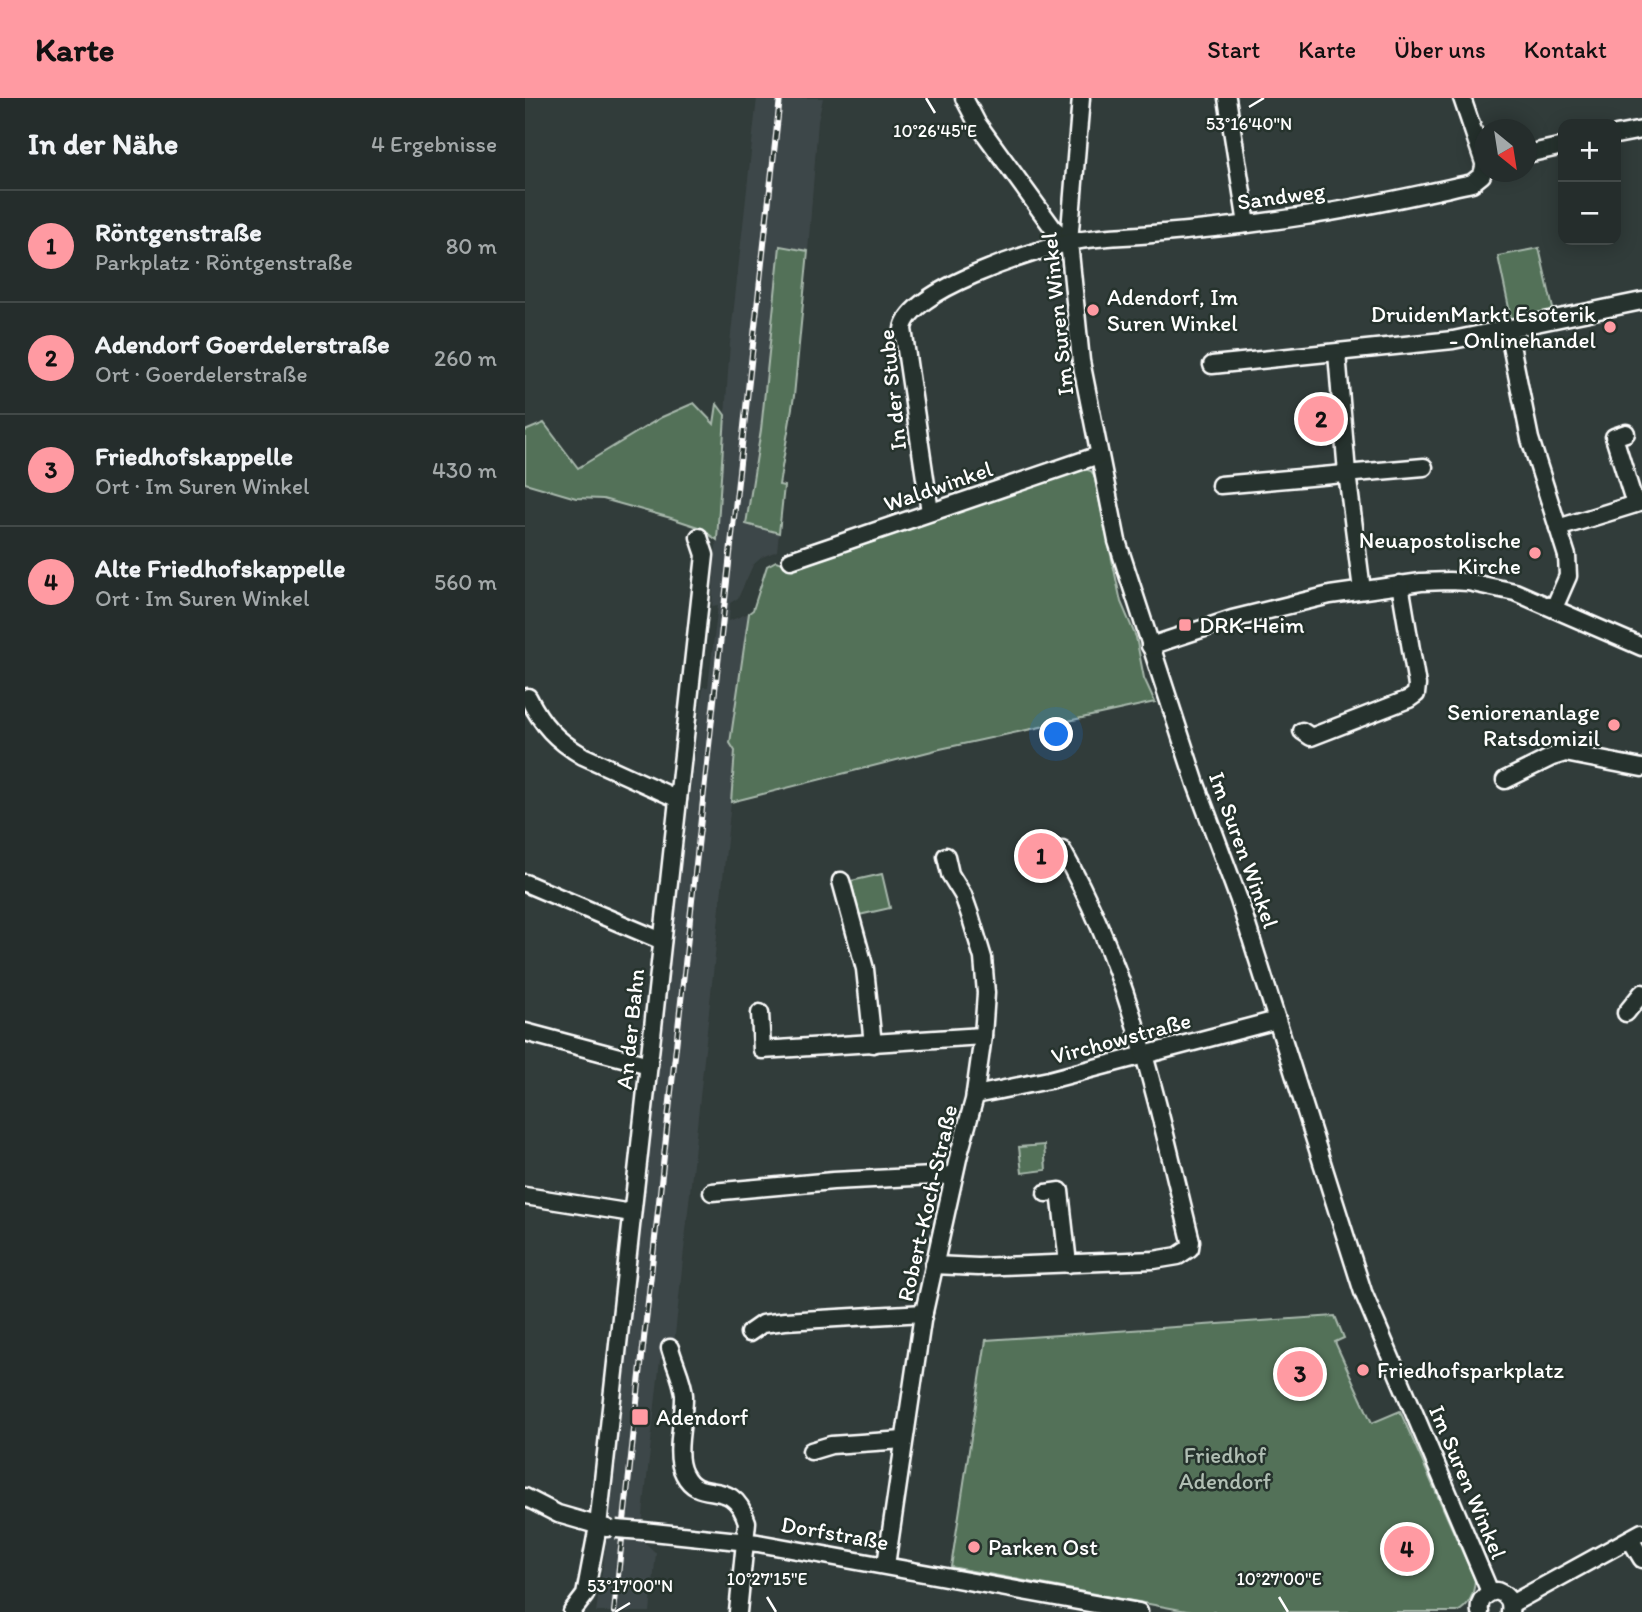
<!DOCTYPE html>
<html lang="de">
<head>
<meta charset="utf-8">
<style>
	body { margin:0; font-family:Itim,sans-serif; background:#313938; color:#f1f3f6 }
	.controls { position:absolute; right:21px; top:21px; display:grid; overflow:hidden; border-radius:14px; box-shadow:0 4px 18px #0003 }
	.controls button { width:63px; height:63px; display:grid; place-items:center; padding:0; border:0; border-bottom:2px solid #424948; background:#252d2c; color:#f1f3f6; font:35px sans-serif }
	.compass { position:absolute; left:949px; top:21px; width:63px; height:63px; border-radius:50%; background:#252d2c; box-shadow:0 4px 18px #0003; rotate:150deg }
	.you { position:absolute; left:532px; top:637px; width:24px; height:24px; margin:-18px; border:5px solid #fff; border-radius:50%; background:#1a73e8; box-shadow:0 0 0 10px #1a73e833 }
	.badge { display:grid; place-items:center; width:46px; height:46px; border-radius:50%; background:#ff9aa2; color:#111; font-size:23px; font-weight:700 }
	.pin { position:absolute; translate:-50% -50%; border:4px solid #fff; box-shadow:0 2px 7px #0006 }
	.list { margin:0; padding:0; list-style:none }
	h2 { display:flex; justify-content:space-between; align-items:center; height:91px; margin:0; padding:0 28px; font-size:30px }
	h2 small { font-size:23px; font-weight:400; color:#a3a8a9 }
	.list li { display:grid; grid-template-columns:46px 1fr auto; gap:21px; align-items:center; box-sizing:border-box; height:112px; padding:0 28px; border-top:2px solid #424948 }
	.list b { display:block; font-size:26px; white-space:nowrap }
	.list p { margin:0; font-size:23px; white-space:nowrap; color:#a3a8a9 }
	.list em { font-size:23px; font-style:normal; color:#a3a8a9 }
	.map { position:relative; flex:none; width:1117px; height:1514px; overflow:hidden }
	header { display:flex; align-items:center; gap:42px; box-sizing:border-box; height:98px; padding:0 35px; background:#ff9aa2; color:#111 }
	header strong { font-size:33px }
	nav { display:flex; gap:38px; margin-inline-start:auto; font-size:24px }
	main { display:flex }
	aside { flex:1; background:#252d2c }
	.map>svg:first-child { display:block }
	.built { fill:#3e4749 }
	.green { fill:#527159; stroke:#a8b8ac; stroke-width:2 }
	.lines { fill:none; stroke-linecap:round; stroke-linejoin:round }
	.minor-casing { stroke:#fff; stroke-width:21 }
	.minor { stroke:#26332d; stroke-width:16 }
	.rail-casing { stroke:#fff; stroke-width:6 }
	.rail { stroke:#26332d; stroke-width:3.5; stroke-dasharray:10; stroke-linecap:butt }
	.minor-bridge-casing { stroke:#fff; stroke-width:21; stroke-linecap:butt }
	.minor-bridge { stroke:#26332d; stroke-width:16 }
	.ticks { fill:none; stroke:#fff; stroke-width:2.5 }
	.poi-dot { fill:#ff9aa2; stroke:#26332d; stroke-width:2.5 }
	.labels { text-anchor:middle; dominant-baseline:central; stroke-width:5; stroke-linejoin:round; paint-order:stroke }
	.street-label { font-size:23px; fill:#fff; stroke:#26332d }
	.poi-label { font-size:23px; fill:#fff; stroke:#26332d; text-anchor:start }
	.park-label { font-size:23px; fill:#b1bfb4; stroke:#26332d }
	.ticks-label { font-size:18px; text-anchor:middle; fill:#fff; stroke:#26332d; stroke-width:5; stroke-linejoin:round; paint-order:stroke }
</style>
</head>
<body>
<header>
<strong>Karte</strong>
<nav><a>Start</a><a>Karte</a><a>Über uns</a><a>Kontakt</a></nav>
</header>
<main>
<aside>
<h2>In der Nähe<small>4 Ergebnisse</small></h2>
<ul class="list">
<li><span class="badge">1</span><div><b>Röntgenstraße</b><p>Parkplatz · Röntgenstraße</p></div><em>80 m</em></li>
<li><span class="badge">2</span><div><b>Adendorf Goerdelerstraße</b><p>Ort · Goerdelerstraße</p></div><em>260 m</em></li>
<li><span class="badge">3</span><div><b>Friedhofskappelle</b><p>Ort · Im Suren Winkel</p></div><em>430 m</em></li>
<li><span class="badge">4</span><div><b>Alte Friedhofskappelle</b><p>Ort · Im Suren Winkel</p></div><em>560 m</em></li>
</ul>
</aside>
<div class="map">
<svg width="1117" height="1514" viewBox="0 0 1117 1514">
	<rect width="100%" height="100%" fill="#313c3a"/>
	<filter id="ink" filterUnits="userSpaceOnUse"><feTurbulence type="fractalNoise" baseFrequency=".0143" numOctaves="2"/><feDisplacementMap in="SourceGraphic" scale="14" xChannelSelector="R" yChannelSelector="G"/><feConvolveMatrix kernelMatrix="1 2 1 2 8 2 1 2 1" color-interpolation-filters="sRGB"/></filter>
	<g filter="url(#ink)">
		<path class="built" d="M 232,0 L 298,0 L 293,23 L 283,153 L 255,149 L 236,332 L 222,426 L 254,435 L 252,453 L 237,459 L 228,467 L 213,500 L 205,505 L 204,523 L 224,515 L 205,645 L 210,653 L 206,704 L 149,1247 L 135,1262 L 119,1407 L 116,1441 L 131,1455 L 125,1514 L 71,1514 L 82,1440 L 91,1439 L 93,1422 L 83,1420 L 81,1415 L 152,799 L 178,589 L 183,589 L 193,507 L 187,508 L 205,245 Z"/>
		<g class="green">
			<path d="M 255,148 L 283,153 L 269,298 L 254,387 L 259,388 L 254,435 L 221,426 L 236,332 Z"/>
			<path d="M 1014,150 L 1029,215 L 987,224 L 973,158 Z"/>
			<path d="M 169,305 L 189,326 L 192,306 L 200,317 L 192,442 L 173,429 L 146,420 L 78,401 L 51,400 L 0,385 L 0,333 L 19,325 L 53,370 L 137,319 Z"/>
			<path d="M 556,370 L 566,373 L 569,377 L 596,504 L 611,539 L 619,580 L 630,604 L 415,651 L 206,704 L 210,653 L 205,645 L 224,515 L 228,512 L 242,468 L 251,463 L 271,470 Z"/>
			<path d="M 357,776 L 365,810 L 334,817 L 326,783 Z"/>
			<path d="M 519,1047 L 521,1072 L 497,1075 L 494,1049 Z"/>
			<path d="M 810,1218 L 819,1240 L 810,1244 L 847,1325 L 875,1313 L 950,1482 C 949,1496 945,1508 932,1514 L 667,1514 L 426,1469 L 461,1242 Z"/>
		</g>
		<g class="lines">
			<g class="minor-casing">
				<g id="minor">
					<path d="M 439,0 L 452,25 L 528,130 L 544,144"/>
					<path d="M 556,0 L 544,144 L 556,263 L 592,443 L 671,686 L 714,802 L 838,1194 L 965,1494"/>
					<path d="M 702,0 L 722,126"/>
					<path d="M 937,0 L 959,65"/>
					<path d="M 1091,37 L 1117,32"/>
					<path d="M 1002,56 L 1038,48"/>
					<path d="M 983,232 L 1005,341 L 1042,458 L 1043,478 L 1029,510"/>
					<path d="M 812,255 L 822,375 L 837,492"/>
					<path d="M 687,267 L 928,242 L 1117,203"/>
					<path d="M 1101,335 L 1089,339 L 1110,406"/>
					<path d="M 695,387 L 899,369"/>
					<path d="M 405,414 L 378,231 C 383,192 507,154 542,145 C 568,138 599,139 627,136 C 678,132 729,126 780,118 C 836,110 892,97 947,85 L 957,77 L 960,65"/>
					<path d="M 1033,430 L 1117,404"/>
					<path d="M 266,462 L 574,357"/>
					<path d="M 625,548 L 707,521 L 805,497 L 896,484 L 924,483 L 943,484 L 990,494 L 1117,549"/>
					<path d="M 3,599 C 17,627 31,642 58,658 L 153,701"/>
					<path d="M 777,633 L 786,639 L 884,601 L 891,596 L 892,587 L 875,486"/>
					<path d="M 980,682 L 1027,659 L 1040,655 L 1117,670"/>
					<path d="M 316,783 L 340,871 L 348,946"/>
					<path d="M 0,785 L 137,843"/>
					<path d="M 235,915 L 237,952 L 458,938"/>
					<path d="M 1101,915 L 1117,895"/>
					<path d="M 0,934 L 124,967"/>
					<path d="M 450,997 L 524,982 L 752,922"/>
					<path d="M 187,1094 L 308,1083 L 429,1077"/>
					<path d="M 521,1095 L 535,1093 L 543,1166"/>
					<path d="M 0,1098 L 107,1115"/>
					<path d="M 409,1167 L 453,1169 L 629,1162 L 653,1158 L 665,1150 L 666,1143 C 633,1010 606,873 537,752"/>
					<path d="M 224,1235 L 237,1226 L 260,1223 L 399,1215"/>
					<path d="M 145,1250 C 149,1265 158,1282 159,1297 C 160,1320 148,1356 159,1376 C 175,1408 207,1376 222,1424 L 213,1514"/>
					<path d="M 286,1353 L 306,1347 L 379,1342"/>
					<path d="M 0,1399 L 33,1416 L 82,1430"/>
					<path d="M 118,1433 L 233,1445 L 614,1514"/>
					<path d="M 1105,1441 L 1117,1461"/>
					<path d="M 361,1467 L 397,1223 L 434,1056 L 449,1002 L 458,938 L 461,895 L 458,860 L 445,817 L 438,797 L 425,776 L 421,758"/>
					<path d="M 986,1506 L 1117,1434"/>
					<path d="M 47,1514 L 60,1497 L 73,1428 L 180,457 L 174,439"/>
					<path d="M 955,1514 C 953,1502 960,1495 972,1493 C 982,1497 987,1503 985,1514"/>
				</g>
			</g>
			<use href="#minor" class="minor"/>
			<g class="rail-casing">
				<path id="rail" d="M 89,1514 L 255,0"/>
			</g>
			<use href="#rail" class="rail"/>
			<g class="minor-bridge-casing">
				<path id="minor-bridge" d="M 91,1431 L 118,1433"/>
			</g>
			<use href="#minor-bridge" class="minor-bridge"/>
		</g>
	</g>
	<path class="ticks" d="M 401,0 L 410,15M 724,9 L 739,0M 242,1499 L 251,1514M 754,1499 L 763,1514M 90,1514 L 105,1505"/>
	<g class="poi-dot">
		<circle cx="568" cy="212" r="7"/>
		<circle cx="1085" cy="229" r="7"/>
		<circle cx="1010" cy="455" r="7"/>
		<rect x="653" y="520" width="14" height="14" rx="3.5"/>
		<circle cx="1089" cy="627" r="7"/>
		<circle cx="838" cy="1272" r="7"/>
		<rect x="106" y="1310" width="18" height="18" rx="3.5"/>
		<circle cx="449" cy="1449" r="7"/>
	</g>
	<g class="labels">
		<g class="street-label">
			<text transform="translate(756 98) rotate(-8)">Sandweg</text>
			<text transform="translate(532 216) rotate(-96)">Im Suren Winkel</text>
			<text transform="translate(367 292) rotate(-96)">In der Stube</text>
			<text transform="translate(413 388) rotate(-19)">Waldwinkel</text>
			<text transform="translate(719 752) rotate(70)">Im Suren Winkel</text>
			<text transform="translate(105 931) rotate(-84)">An der Bahn</text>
			<text transform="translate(596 940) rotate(-15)">Virchowstraße</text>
			<text transform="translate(402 1105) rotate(-77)">Robert-Koch-Straße</text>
			<text transform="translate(943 1384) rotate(67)">Im Suren Winkel</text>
			<text transform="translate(310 1435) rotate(10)">Dorfstraße</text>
		</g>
		<g class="poi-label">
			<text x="582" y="199">Adendorf, Im<tspan x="582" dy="26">Suren Winkel</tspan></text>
			<text x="1071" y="216" text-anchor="end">DruidenMarkt Esoterik<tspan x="1071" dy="26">- Onlinehandel</tspan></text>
			<text x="996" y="442" text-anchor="end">Neuapostolische<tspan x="996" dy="26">Kirche</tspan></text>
			<text x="674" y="527">DRK-Heim</text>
			<text x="1075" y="614" text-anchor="end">Seniorenanlage<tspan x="1075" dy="26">Ratsdomizil</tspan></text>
			<text x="852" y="1272">Friedhofsparkplatz</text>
			<text x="131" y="1319">Adendorf</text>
			<text x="463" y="1449">Parken Ost</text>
		</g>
		<g class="park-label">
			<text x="700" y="1357">Friedhof<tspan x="700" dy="26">Adendorf</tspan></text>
		</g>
	</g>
	<g class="ticks-label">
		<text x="724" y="32">53°16'40"N</text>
		<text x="410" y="39">10°26'45"E</text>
		<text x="242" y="1487">10°27'15"E</text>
		<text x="754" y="1487">10°27'00"E</text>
		<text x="105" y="1494">53°17'00"N</text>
	</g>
</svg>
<div class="controls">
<button>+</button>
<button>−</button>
</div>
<svg class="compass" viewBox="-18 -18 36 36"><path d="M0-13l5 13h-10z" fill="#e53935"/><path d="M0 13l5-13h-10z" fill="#a3a8a9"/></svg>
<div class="you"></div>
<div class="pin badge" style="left:516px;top:758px">1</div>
<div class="pin badge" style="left:796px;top:321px">2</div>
<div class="pin badge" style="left:775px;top:1276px">3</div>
<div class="pin badge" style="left:882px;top:1451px">4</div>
</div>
</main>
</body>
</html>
